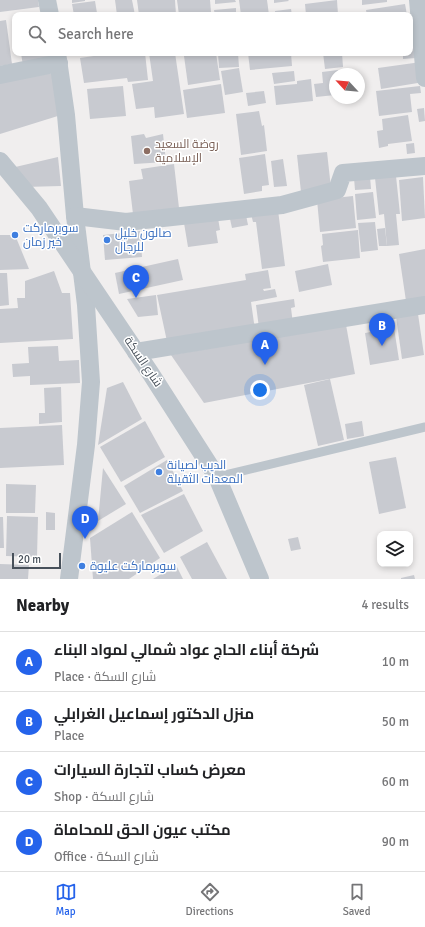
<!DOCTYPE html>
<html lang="en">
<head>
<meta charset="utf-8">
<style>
	body { margin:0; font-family:Signika,Cairo,sans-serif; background:#f6f6f6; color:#202124 }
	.controls { position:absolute; right:12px; bottom:12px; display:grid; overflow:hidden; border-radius:8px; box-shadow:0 2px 6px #0003 }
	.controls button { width:36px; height:36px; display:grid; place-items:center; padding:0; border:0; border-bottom:1px solid #e0e0e0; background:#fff; color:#202124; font:20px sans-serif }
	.compass { position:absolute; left:329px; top:68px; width:36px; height:36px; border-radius:50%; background:#fff; box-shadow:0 2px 6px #0003; rotate:296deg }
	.scale { position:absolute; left:12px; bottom:10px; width:49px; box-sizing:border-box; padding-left:4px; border:2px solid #47505a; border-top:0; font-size:11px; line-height:14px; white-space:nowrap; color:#47505a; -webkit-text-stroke:3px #fff; paint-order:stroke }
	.you { position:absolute; left:260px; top:390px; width:14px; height:14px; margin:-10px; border:3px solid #fff; border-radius:50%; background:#1a73e8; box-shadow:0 0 0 6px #1a73e833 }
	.badge { display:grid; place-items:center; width:26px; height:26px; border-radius:50%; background:#2563eb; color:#fff; font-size:13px; font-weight:700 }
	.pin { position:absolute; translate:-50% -33px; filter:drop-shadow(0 1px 2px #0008) }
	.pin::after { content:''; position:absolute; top:21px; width:14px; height:12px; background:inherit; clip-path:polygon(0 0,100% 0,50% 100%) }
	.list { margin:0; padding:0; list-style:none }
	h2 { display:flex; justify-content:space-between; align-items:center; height:52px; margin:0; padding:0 16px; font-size:17px }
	h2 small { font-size:13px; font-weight:400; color:#757577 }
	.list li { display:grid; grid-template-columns:26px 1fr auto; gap:12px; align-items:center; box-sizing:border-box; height:60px; padding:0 16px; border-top:1px solid #e0e0e0 }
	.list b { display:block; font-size:15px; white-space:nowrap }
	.list p { margin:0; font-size:13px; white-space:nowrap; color:#757577 }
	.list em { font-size:13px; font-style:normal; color:#757577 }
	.icon { flex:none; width:22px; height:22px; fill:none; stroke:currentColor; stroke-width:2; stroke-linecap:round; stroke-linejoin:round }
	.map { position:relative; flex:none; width:425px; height:579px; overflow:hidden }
	.search { position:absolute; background:#fff; box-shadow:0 2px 6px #0003; left:12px; right:12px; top:12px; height:44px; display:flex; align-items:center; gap:10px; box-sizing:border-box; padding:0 14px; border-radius:8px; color:#757577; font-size:15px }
	.sheet { height:292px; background:#fff }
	nav { display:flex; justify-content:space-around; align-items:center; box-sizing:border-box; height:56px; border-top:1px solid #e0e0e0; background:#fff; font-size:11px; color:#757577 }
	nav a { display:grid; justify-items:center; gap:2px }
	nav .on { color:#2563eb }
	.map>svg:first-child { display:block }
	.building { fill:#c8cad0 }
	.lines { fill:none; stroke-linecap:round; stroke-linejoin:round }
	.lane { stroke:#bdc5cc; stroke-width:9 }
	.street { stroke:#bdc5cc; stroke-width:18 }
	.education-dot { fill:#8d6e63; stroke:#fff; stroke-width:1.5 }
	.shop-dot { fill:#3f7fe0; stroke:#fff; stroke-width:1.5 }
	.labels { text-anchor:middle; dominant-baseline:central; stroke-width:3; stroke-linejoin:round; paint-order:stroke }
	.education-label { font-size:12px; fill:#785e54; stroke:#fff; text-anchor:start }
	.shop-label { font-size:12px; fill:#366cbe; stroke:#fff; text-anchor:start }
	.street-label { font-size:12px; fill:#47505a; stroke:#fff }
</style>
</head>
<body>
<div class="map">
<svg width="425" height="579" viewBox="0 0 425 579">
	<rect width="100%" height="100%" fill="#f0eeee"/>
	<g class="building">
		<path d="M 0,0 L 38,0 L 39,7 L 0,12 Z"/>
		<path d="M 72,0 L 85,0 L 85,1 L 72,3 Z"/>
		<path d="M 115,0 L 132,0 L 135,15 L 117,15 Z"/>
		<path d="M 137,0 L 175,0 L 176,15 L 139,15 Z"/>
		<path d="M 177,0 L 210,0 L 211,12 L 179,15 Z"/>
		<path d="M 215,0 L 235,0 L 236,2 L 215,4 Z"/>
		<path d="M 239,0 L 267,0 L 269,15 L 241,15 Z"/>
		<path d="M 274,0 L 288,0 L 289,1 L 274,3 Z"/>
		<path d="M 337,0 L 338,15 L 306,15 L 305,4 Z"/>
		<path d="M 362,0 L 387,0 L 387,2 L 362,5 Z"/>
		<path d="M 95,1 L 97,13 L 74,15 L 72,4 Z"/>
		<path d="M 405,4 L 407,15 L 367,15 L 366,10 Z"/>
		<path d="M 236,8 L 236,15 L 215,15 L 214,10 Z"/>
		<path d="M 291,9 L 292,15 L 275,15 L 275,11 Z"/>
		<path d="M 6,20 L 12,64 L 0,66 L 0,21 Z"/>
		<path d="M 419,40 L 416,58 L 403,59 L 403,53 L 410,53 L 410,41 Z"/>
		<path d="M 21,53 L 50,53 L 52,60 L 23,66 Z"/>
		<path d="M 79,53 L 93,53 L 93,54 L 80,56 Z"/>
		<path d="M 114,53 L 145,53 L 148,80 L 128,82 L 127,78 L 84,83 L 80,58 Z"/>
		<path d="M 149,53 L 175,53 L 184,114 L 155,118 L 154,107 L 136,109 L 132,84 L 153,81 Z"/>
		<path d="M 205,53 L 216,53 L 220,80 L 188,85 L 184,56 Z"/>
		<path d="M 218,53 L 238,53 L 239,67 L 219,68 Z"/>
		<path d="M 248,53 L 291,53 L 292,66 L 250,70 Z"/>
		<path d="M 310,53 L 320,53 L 320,54 L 310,55 Z"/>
		<path d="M 323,53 L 342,53 L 343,67 L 325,69 Z"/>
		<path d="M 421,62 L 424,82 L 381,89 L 378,68 Z"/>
		<path d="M 239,68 L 243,92 L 225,95 L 221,71 Z"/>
		<path d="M 338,70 L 339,74 L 335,74 L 335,95 L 316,97 L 314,84 L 323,83 L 322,72 Z"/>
		<path d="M 294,71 L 295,81 L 274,84 L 272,73 Z"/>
		<path d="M 49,72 L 53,76 L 61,115 L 0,134 L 0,82 Z"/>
		<path d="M 311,79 L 313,101 L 276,105 L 274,86 L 297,84 L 297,81 Z"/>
		<path d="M 221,84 L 225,113 L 187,118 L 183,90 Z"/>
		<path d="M 123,86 L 126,116 L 90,119 L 87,89 Z"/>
		<path d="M 420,86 L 421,93 L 410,94 L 412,112 L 379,116 L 376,91 Z"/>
		<path d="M 264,91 L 266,103 L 248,106 L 246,93 Z"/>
		<path d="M 424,108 L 425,121 L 419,122 L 417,109 Z"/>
		<path d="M 259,111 L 262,126 L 264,125 L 267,151 L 241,155 L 236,114 Z"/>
		<path d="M 408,115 L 412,141 L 388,144 L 388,146 L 379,148 L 377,131 L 383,130 L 382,119 Z"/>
		<path d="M 144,134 L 146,138 L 163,134 L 166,162 L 134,164 L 131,136 Z"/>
		<path d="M 414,143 L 415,153 L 407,154 L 406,144 Z"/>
		<path d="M 327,152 L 331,188 L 301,192 L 297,155 Z"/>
		<path d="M 265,154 L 269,185 L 262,186 L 262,191 L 244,194 L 239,158 Z"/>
		<path d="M 58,157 L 61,186 L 24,187 L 11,168 Z"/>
		<path d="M 283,159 L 287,186 L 274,187 L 271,161 Z"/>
		<path d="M 174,164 L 179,208 L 133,214 L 129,181 L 143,179 L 141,169 Z"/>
		<path d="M 370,176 L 371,189 L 355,190 L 354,178 Z"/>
		<path d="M 396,176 L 400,214 L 396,214 L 399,245 L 387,246 L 384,214 L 379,215 L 375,178 Z"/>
		<path d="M 423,177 L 425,218 L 402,221 L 399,180 Z"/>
		<path d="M 373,192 L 376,218 L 357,220 L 355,194 Z"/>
		<path d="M 353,196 L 356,228 L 320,232 L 317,200 Z"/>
		<path d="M 278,210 L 285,266 L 262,269 L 256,222 L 253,222 L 251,214 Z"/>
		<path d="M 246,215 L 248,225 L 232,228 L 230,219 Z"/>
		<path d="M 218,218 L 220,230 L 216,231 L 218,243 L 188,247 L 184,223 Z"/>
		<path d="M 375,222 L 378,250 L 361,252 L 358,223 Z"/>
		<path d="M 385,228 L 387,246 L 379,246 L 377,229 Z"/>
		<path d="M 358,230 L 360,258 L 323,262 L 321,246 L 323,245 L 322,234 Z"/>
		<path d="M 140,231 L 142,257 L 105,260 L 103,235 Z"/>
		<path d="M 0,235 L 15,235 L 29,269 L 0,270 Z"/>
		<path d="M 425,249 L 425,298 L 406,301 L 399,254 Z"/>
		<path d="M 178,259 L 183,280 L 119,294 L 115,273 Z"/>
		<path d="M 328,264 L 332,285 L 299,292 L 295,271 Z"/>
		<path d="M 268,270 L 271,288 L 263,289 L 264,291 L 275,289 L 277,297 L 251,302 L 255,330 L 168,346 L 157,295 L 246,280 L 245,274 Z"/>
		<path d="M 54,271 L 62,293 L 70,293 L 73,339 L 0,343 L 0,309 L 18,308 L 17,298 L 25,298 L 25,281 Z"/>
		<path d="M 0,273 L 7,273 L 9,305 L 0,306 Z"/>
		<path d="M 156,295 L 158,315 L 138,317 L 127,299 Z"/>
		<path d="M 294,299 L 295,307 L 291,308 L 293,324 L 259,328 L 256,305 Z"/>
		<path d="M 418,314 L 424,355 L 402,359 L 396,317 Z"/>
		<path d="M 346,325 L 355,374 L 204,403 L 171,355 Z"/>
		<path d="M 394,328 L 399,360 L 370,365 L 365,333 Z"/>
		<path d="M 58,346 L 59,361 L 79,360 L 80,383 L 30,385 L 30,376 L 13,377 L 12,364 L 29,363 L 28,347 Z"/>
		<path d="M 330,379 L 344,440 L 318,446 L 304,385 Z"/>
		<path d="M 123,382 L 142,419 L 98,445 L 107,388 Z"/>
		<path d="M 61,387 L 62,422 L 39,424 L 39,413 L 45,413 L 44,388 Z"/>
		<path d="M 145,421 L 165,457 L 121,482 L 100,447 Z"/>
		<path d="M 362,421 L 364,436 L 347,439 L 345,424 Z"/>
		<path d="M 62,425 L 64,465 L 0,468 L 0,428 Z"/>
		<path d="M 396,457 L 406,508 L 379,514 L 369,462 Z"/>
		<path d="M 167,460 L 183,491 L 140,513 L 124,486 Z"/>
		<path d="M 103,468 L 126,504 L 98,521 Z"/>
		<path d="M 6,484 L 36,485 L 35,513 L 6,513 Z"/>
		<path d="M 184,494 L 203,531 L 164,553 L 141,515 Z"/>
		<path d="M 46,512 L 55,513 L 55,530 L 46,530 Z"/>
		<path d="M 132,512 L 160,558 L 129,579 L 93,579 L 90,538 Z"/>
		<path d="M 7,516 L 38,517 L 37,557 L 6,556 Z"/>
		<path d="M 0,517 L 3,517 L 4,548 L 0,548 Z"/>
		<path d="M 298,537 L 301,549 L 291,551 L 288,539 Z"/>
		<path d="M 207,542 L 227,579 L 192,579 L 180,557 Z"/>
		<path d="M 0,564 L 29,565 L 28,579 L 0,579 Z"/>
		<path d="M 176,565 L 183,579 L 153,579 Z"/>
		<path d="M 414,575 L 415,579 L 401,579 L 401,578 Z"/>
	</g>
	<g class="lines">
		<path class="lane" d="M 217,477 L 425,427"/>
		<g class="street">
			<path d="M 47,0 L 50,15"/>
			<path d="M 418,0 L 425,78"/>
			<path d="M 57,53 L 66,115 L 75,216 L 86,305 L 91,382 L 86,445 L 69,579"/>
			<path d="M 0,75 L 59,63"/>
			<path d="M 0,161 L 39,208 L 151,374 L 217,477 L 260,579"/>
			<path d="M 75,216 L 126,222 L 282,205 L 337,190 L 343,173 L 425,166"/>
			<path d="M 136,352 L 425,305"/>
		</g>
	</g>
	<circle class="education-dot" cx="147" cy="151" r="4"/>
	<g class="shop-dot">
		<circle cx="15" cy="235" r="4"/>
		<circle cx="107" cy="240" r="4"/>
		<circle cx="159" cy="472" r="4"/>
		<circle cx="82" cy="566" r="4"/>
	</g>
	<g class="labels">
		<g class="education-label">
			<text x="155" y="144">روضة السعيد<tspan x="155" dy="14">الإسلامية</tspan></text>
		</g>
		<g class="shop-label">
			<text x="23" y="228">سوبرماركت<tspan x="23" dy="14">خير زمان</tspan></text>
			<text x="115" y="233">صالون خليل<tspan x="115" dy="14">للرجال</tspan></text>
			<text x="167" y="465">الديب لصيانة<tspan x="167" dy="14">المعدات الثقيلة</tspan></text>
			<text x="90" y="566">سوبرماركت عليوة</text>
		</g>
		<g class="street-label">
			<text transform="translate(143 362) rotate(56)">شارع السكة</text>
		</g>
	</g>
</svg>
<div class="controls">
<button><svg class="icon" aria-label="layers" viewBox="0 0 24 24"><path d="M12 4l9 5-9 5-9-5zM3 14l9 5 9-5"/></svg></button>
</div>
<svg class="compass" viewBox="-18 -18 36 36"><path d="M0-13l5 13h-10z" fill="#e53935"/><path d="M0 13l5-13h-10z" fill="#757577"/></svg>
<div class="scale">20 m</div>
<div class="you"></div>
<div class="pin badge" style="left:265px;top:365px">A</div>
<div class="pin badge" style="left:382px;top:346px">B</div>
<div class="pin badge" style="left:136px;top:298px">C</div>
<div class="pin badge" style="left:85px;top:539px">D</div>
<div class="search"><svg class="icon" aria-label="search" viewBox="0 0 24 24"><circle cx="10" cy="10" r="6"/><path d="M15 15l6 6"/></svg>Search here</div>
</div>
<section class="sheet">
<h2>Nearby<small>4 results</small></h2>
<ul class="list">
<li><span class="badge">A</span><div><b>شركة أبناء الحاج عواد شمالي لمواد البناء</b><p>Place · شارع السكة</p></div><em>10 m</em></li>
<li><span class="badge">B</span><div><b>منزل الدكتور إسماعيل الغرابلي</b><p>Place</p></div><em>50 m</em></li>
<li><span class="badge">C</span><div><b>معرض كساب لتجارة السيارات</b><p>Shop · شارع السكة</p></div><em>60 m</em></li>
<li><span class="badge">D</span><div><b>مكتب عيون الحق للمحاماة</b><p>Office · شارع السكة</p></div><em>90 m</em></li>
</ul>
</section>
<nav>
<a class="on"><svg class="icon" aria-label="map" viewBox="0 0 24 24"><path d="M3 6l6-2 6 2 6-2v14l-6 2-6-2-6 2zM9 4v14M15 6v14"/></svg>Map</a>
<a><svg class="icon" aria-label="directions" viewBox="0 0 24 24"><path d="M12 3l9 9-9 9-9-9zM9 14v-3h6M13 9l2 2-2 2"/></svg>Directions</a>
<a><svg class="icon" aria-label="saved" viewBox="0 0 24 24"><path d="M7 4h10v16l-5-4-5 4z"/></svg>Saved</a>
</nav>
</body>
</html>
